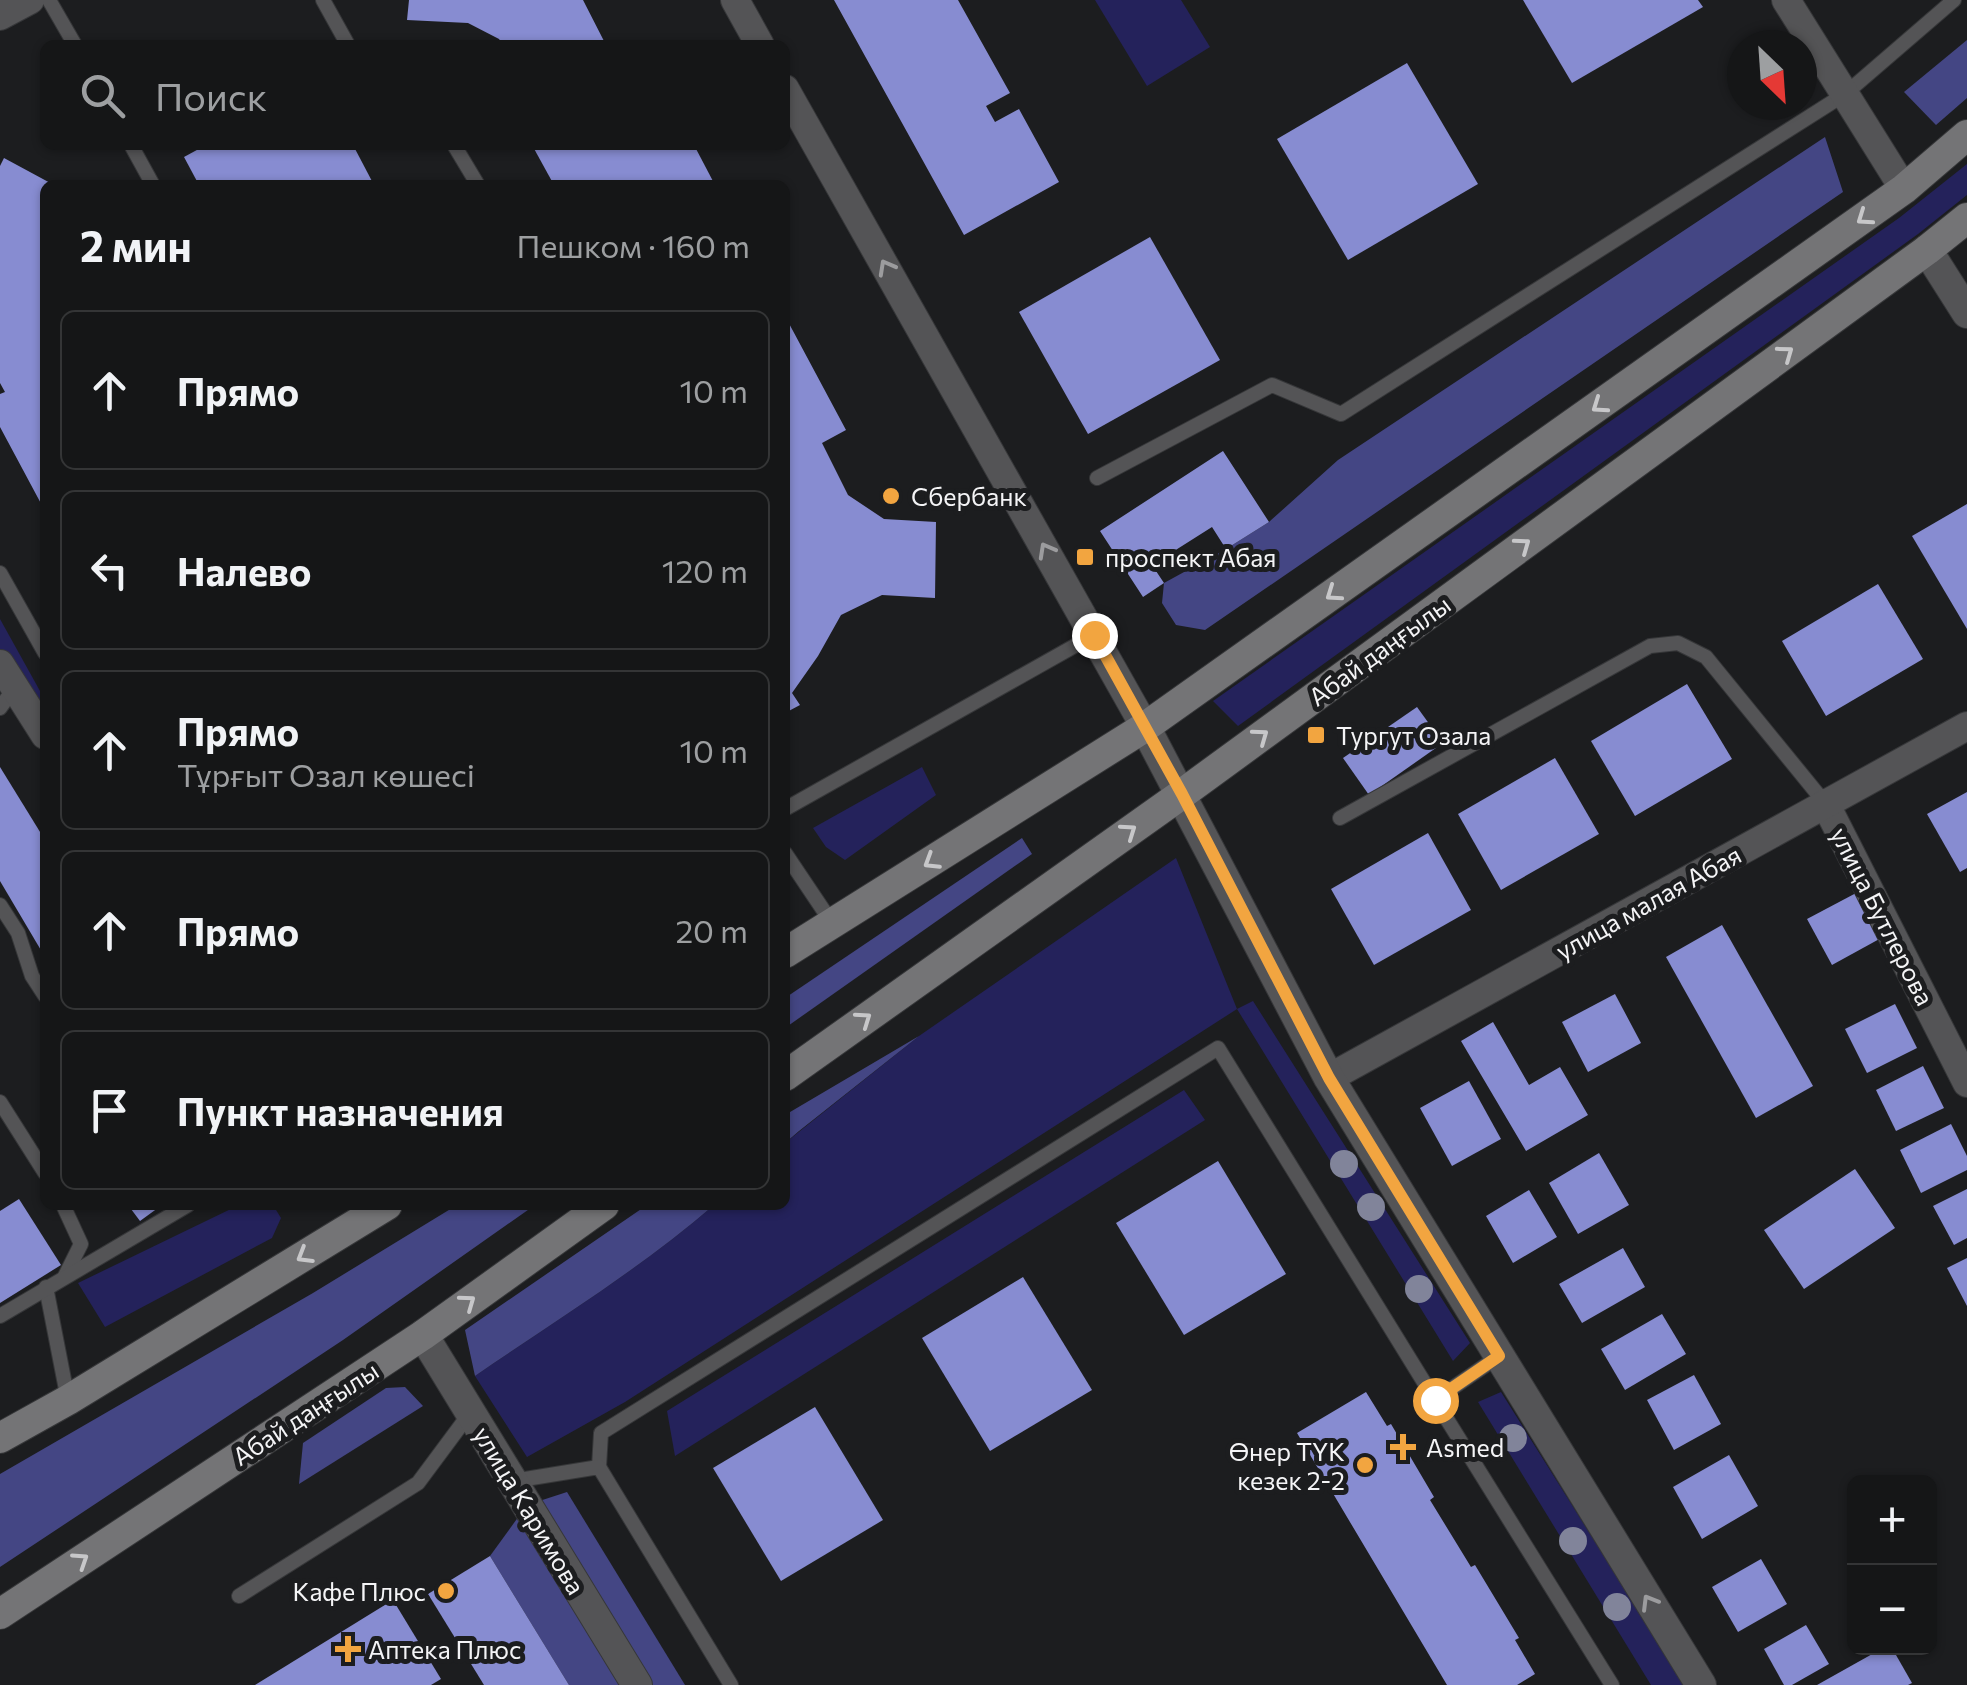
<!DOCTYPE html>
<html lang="ru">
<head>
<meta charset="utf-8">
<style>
	body { margin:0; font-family:Commissioner,sans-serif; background:#222324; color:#f1f3f6 }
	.controls { position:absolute; right:30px; bottom:30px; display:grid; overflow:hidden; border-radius:15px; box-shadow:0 2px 8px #0004 }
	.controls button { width:90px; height:90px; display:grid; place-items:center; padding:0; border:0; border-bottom:2px solid #343536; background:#151617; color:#f1f3f6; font:50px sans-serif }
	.compass { position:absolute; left:1727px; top:30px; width:90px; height:90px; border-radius:50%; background:#151617; box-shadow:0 2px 8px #0004; rotate:155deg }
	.stop { position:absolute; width:30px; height:30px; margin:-22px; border:8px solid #f2a540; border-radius:50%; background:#fff }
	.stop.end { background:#f2a540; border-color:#fff; box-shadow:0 2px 10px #0008 }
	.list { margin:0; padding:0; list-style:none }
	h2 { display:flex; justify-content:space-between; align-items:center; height:130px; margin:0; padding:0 40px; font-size:42px }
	h2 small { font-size:32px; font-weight:400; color:#9d9fa1 }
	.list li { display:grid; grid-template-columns:65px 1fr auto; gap:30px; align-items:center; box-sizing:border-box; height:160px; margin:0 20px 20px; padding:0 20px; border:2px solid #343536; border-radius:15px }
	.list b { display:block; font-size:38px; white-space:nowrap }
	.list p { margin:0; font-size:32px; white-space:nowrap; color:#9d9fa1 }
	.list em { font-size:32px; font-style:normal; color:#9d9fa1 }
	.icon { flex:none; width:55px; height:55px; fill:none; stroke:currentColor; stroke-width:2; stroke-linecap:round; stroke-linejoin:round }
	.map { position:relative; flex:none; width:1967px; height:1685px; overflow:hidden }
	.search { position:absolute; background:#151617; box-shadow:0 2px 8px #0004; left:40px; top:40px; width:750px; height:110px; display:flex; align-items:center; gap:25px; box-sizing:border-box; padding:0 35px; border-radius:15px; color:#9d9fa1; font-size:38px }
	.panel { position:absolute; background:#151617; box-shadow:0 2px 8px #0004; left:40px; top:180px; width:750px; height:1030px; border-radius:15px }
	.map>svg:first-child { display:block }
	.green { fill:#24225b }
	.forest { fill:#444684 }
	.building { fill:#878cd1 }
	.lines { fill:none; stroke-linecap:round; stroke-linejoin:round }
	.service-casing { stroke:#363739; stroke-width:16 }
	.minor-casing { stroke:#363739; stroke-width:30 }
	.tertiary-casing { stroke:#363739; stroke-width:32 }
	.secondary-casing { stroke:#363739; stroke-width:32 }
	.service { stroke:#545456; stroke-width:14 }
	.minor { stroke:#545456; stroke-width:28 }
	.tertiary { stroke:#545456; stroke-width:30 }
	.secondary { stroke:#747476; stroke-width:30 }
	.tree { fill:#81849a }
	.oneway { stroke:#c7c7c9 }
	.oneway2 { stroke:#9c9c9e }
	.route { stroke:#f2a540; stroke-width:12 }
	.poi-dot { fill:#f2a540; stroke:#1c1d1f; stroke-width:4 }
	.labels { text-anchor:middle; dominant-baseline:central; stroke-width:10; stroke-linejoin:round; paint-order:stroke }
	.poi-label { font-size:25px; fill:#f4f4f6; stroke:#1c1d1f; text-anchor:start }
	.street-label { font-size:25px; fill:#f4f4f6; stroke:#1c1d1f }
</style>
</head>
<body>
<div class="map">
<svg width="1967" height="1685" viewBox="0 0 1967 1685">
	<rect width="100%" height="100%" fill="#1c1d1f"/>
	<g class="green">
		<path d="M 1095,0 L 1181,0 L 1210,47 L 1147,86 Z"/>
		<path d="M 1967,164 L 1967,195 L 1918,234 L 1238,726 L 1213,701 L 1899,218 Z"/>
		<path d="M 0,619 L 45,700 L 45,714 L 0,664 Z"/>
		<path d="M 922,767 L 936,795 L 845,860 L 826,847 L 813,828 Z"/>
		<path d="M 1176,858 L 1237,1009 L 1253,1001 L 1470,1343 L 1453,1361 L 1237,1009 L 625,1402 L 527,1457 L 475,1376 C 555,1321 640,1269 714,1205 L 785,1205 L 785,1143 L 919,1036 Z"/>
		<path d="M 1184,1090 L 1205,1120 L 675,1456 L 667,1411 Z"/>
		<path d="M 239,1205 L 273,1205 L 281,1218 L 272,1238 L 105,1327 L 78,1283 Z"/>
		<path d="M 1501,1392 L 1685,1685 L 1651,1685 L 1478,1402 Z"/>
	</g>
	<g class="forest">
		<path d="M 1967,40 L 1967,98 L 1936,125 L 1904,92 Z"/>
		<path d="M 1825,137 L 1843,192 L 1205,630 L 1176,625 L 1162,603 L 1164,583 L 1226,549 L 1269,522 L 1338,460 Z"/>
		<path d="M 1022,838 L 1032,854 L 785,1028 L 785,998 Z"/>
		<path d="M 919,1036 L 799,1131 L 785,1143 L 785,1115 Z"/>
		<path d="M 457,1205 L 535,1205 L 343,1340 L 0,1567 L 0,1474 L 313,1293 Z"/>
		<path d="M 647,1205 L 714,1205 C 640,1269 555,1321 475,1376 L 465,1330 Z"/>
		<path d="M 405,1387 L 423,1406 L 299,1484 L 303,1443 L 386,1388 Z"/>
		<path d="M 567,1492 L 685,1685 L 569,1685 L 490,1556 L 527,1505 Z"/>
	</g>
	<g class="building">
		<path d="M 409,0 L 583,0 L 606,45 L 503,45 L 499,39 L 468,23 L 407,20 Z"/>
		<path d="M 834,0 L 958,0 L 1010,93 L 986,106 L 995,122 L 1019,109 L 1059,182 L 964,235 Z"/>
		<path d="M 1523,0 L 1698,0 L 1703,7 L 1572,83 Z"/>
		<path d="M 1407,63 L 1478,184 L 1348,260 L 1277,139 Z"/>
		<path d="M 206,145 L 353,145 L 374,185 L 199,185 L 184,157 Z"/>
		<path d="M 532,145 L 694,145 L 715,185 L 554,185 Z"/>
		<path d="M 4,158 L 54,185 L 45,185 L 45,511 L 0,427 L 0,394 L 5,392 L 0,383 L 0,166 Z"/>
		<path d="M 1150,237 L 1220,360 L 1088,434 L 1019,312 Z"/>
		<path d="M 785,316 L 846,430 L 822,443 L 848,495 L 884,519 L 936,522 L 935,598 L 882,595 L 841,615 L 818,656 L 792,693 L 800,705 L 785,713 Z"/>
		<path d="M 1223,451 L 1269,522 L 1226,549 L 1212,527 L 1152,565 L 1164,583 L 1143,597 L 1100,531 Z"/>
		<path d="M 1967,504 L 1967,629 L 1912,536 Z"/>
		<path d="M 1878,584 L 1923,659 L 1826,716 L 1782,641 Z"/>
		<path d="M 1687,684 L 1732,759 L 1635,816 L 1591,741 Z"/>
		<path d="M 1417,707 L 1443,743 L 1369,795 L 1343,758 Z"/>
		<path d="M 1555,758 L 1599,834 L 1501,890 L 1458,814 Z"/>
		<path d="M 0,767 L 45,840 L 45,957 L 0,881 Z"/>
		<path d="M 1967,792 L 1967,868 L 1960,872 L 1927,814 Z"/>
		<path d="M 1428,833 L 1471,910 L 1374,965 L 1331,889 Z"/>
		<path d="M 1858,892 L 1883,937 L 1832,965 L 1807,919 Z"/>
		<path d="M 1722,925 L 1813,1086 L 1756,1118 L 1666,957 Z"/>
		<path d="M 1615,994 L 1641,1043 L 1588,1072 L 1562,1022 Z"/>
		<path d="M 1895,1004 L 1917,1048 L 1867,1073 L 1845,1029 Z"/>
		<path d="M 1493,1022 L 1529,1085 L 1560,1067 L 1588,1115 L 1526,1151 L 1461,1041 Z"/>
		<path d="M 1923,1066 L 1944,1108 L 1896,1131 L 1876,1090 Z"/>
		<path d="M 1469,1081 L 1501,1139 L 1452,1166 L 1420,1108 Z"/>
		<path d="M 1951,1124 L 1967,1156 L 1967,1170 L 1921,1193 L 1900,1150 Z"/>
		<path d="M 1599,1153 L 1629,1205 L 1578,1234 L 1549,1183 Z"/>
		<path d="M 1218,1161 L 1286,1274 L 1184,1335 L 1116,1223 Z"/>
		<path d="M 1855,1169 L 1895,1228 L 1804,1289 L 1764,1230 Z"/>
		<path d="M 1967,1189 L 1967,1238 L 1954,1245 L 1933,1206 Z"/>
		<path d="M 1529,1190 L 1557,1237 L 1513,1263 L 1486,1216 Z"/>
		<path d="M 19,1199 L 61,1265 L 0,1303 L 0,1211 Z"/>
		<path d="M 128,1205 L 162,1205 L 140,1221 Z"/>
		<path d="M 1623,1248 L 1645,1287 L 1582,1323 L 1559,1284 Z"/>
		<path d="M 1967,1258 L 1967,1306 L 1947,1268 Z"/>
		<path d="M 1023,1277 L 1092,1390 L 990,1451 L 922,1338 Z"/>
		<path d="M 1662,1314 L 1686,1354 L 1625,1390 L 1601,1349 Z"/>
		<path d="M 1694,1375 L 1721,1424 L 1674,1450 L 1647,1400 Z"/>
		<path d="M 1366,1392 L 1387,1426 L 1391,1424 L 1434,1497 L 1430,1500 L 1471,1567 L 1475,1565 L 1519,1638 L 1515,1640 L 1535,1674 L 1517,1685 L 1447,1685 L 1297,1433 Z"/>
		<path d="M 815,1407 L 883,1520 L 781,1581 L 713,1468 Z"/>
		<path d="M 1729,1455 L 1758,1506 L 1702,1539 L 1673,1487 Z"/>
		<path d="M 490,1556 L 569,1685 L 484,1685 L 428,1594 Z"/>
		<path d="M 1761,1559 L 1787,1604 L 1738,1632 L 1712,1587 Z"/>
		<path d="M 393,1600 L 441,1679 L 431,1685 L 255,1685 Z"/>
		<path d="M 1806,1625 L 1829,1664 L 1792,1685 L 1784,1685 L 1764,1649 Z"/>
		<path d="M 1883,1648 L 1892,1648 L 1912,1683 L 1908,1685 L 1817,1685 Z"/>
	</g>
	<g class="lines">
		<g class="service-casing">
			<g id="service">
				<path d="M 49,0 L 75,45"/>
				<path d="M 323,0 L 348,45"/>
				<path d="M 131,145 L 153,185"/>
				<path d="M 454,145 L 478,185"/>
				<path d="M 1097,478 L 1272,385 L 1341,414 L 1845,94 L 1954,0"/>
				<path d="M 0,573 L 45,653"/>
				<path d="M 0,708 L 15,687"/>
				<path d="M 785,809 L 1094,635"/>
				<path d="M 1340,818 L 1650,646 L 1678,643 L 1706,657 L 1825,803"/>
				<path d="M 785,853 L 832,923"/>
				<path d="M 0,905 L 18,933 L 32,976 L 45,996"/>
				<path d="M 0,1102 L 45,1173"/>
				<path d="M 63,1205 L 81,1244 L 65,1276"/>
				<path d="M 46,1287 L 68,1400"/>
				<path d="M 0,1316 L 188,1205"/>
				<path d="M 1435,1400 L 1612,1685"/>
				<path d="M 599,1467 L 601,1433 L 1218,1048 L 1435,1400 L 1499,1356"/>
				<path d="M 513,1481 L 599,1467 L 731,1685"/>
				<path d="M 239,1596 L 418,1483 L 470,1413"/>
			</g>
		</g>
		<g class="minor-casing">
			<g id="minor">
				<path d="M 735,0 L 760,45"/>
				<path d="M 1786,0 L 1904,189"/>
				<path d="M 0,16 L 30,0"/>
				<path d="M 785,89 L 1145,727"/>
				<path d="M 0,664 L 45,735"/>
				<path d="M 1825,803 L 1967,1083"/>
				<path d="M 1329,1078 L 1967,726"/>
			</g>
		</g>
		<g class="tertiary-casing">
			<g id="tertiary">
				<path d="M 1927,250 L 1967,313"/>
				<path d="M 1145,727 L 1329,1078 L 1701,1685"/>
				<path d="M 423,1335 L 637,1685"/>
			</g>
		</g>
		<g class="secondary-casing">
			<g id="secondary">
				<path d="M 785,953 L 1145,727 L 1904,189 L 1967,135"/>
				<path d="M 785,1076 L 1182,794 L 1927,250 L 1967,218"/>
				<path d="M 0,1438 L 68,1400 L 387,1205"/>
				<path d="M 0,1614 L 423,1335 L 604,1205"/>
			</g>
		</g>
		<use href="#service" class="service"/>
		<use href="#minor" class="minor"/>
		<use href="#tertiary" class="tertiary"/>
		<use href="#secondary" class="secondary"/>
	</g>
	<g class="tree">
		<circle cx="1344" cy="1164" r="14"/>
		<circle cx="1371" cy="1207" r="14"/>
		<circle cx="1419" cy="1289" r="14"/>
		<circle cx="1513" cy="1438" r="14"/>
		<circle cx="1573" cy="1541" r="14"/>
		<circle cx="1617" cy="1607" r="14"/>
	</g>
	<defs><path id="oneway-chevron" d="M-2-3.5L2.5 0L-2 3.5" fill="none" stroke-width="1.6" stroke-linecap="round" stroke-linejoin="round" transform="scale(2.5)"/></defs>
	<g class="oneway">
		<use href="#oneway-chevron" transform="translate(1864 218) rotate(145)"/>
		<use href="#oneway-chevron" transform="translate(1786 353) rotate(-36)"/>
		<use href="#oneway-chevron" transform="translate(1599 406) rotate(145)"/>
		<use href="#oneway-chevron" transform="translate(1523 545) rotate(-36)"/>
		<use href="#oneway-chevron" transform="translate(1333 594) rotate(145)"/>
		<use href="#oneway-chevron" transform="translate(1261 736) rotate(-36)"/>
		<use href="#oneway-chevron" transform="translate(1129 831) rotate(-35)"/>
		<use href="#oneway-chevron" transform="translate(931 862) rotate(148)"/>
		<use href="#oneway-chevron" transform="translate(864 1019) rotate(-35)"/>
		<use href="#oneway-chevron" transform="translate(304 1256) rotate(149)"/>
		<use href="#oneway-chevron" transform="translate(468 1302) rotate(-36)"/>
		<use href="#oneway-chevron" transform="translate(81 1560) rotate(-33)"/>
	</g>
	<g class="oneway2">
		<use href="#oneway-chevron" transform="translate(886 267) rotate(-119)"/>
		<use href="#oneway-chevron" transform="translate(1046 550) rotate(-119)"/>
		<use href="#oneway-chevron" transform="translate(1649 1602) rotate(-121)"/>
	</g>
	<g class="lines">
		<path class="route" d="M 1094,635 L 1182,794 L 1329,1078 L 1499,1356 L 1435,1400"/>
	</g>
	<g class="poi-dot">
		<circle cx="891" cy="496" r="10"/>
		<rect x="1075" y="547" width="20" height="20" rx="5"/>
		<rect x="1306" y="725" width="20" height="20" rx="5"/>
		<path d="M1398 1432h10v10h10v10h-10v10h-10v-10h-10v-10h10z"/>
		<circle cx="1365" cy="1465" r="10"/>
		<circle cx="446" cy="1591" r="10"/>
		<path d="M343 1634h10v10h10v10h-10v10h-10v-10h-10v-10h10z"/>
	</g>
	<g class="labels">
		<g class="poi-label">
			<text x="911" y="496">Сбербанк</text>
			<text x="1105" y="557">проспект Абая</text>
			<text x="1336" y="735">Тургут Озала</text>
			<text x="1426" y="1447">Asmed</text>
			<text x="1345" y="1451" text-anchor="end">Өнер ТҮК<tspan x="1345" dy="29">кезек 2-2</tspan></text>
			<text x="426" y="1591" text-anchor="end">Кафе Плюс</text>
			<text x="368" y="1649">Аптека Плюс</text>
		</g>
		<g class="street-label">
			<text transform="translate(1379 650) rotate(-36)">Абай даңғылы</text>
			<text transform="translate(1648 902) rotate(-29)">улица малая Абая</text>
			<text transform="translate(1883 916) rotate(63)">улица Бутлерова</text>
			<text transform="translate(305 1413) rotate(-33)">Абай даңғылы</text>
			<text transform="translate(530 1510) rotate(59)">улица Каримова</text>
		</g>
	</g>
</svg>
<div class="controls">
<button>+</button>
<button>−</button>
</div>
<svg class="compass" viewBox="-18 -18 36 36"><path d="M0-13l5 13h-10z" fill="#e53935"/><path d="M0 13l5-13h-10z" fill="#9d9fa1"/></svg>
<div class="stop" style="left:1435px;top:1400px"></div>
<div class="stop end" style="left:1094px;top:635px"></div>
<div class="search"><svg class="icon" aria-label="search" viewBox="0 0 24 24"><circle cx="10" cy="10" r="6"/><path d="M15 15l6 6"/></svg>Поиск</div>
<section class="panel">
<h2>2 мин<small>Пешком · 160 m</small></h2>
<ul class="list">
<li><svg class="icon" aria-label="ahead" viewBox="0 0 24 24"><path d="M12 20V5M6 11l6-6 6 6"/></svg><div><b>Прямо</b></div><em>10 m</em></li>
<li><svg class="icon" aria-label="left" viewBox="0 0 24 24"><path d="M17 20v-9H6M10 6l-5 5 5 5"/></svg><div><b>Налево</b></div><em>120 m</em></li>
<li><svg class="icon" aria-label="ahead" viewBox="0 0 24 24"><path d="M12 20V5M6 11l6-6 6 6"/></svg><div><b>Прямо</b><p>Тұрғыт Озал көшесі</p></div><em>10 m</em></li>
<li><svg class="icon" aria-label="ahead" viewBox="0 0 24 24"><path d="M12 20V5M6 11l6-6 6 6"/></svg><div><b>Прямо</b></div><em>20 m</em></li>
<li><svg class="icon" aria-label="arrive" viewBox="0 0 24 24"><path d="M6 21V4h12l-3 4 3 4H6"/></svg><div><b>Пункт назначения</b></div></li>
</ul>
</section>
</div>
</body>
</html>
